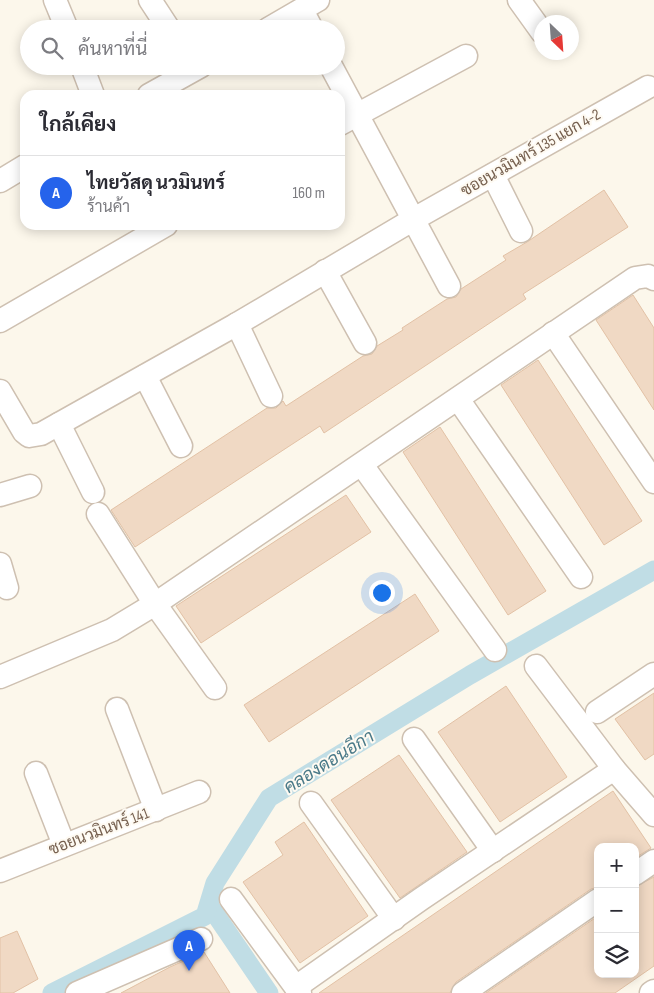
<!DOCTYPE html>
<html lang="th">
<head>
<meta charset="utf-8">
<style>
	body { margin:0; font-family:"Sofia Sans Condensed",Sarabun,sans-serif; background:#f7f7f7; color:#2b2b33 }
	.controls { position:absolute; right:15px; bottom:15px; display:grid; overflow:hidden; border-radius:10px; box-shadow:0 2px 12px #0003 }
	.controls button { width:45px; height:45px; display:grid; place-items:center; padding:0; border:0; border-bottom:1px solid #e1e1e2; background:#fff; color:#2b2b33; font:25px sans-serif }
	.compass { position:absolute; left:534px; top:15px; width:45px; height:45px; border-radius:50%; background:#fff; box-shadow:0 2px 12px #0003; rotate:155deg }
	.you { position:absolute; left:381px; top:592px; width:18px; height:18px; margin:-12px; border:4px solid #fff; border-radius:50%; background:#1a73e8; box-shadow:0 0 0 8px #1a73e833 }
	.badge { display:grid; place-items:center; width:32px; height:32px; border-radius:50%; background:#2563eb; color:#fff; font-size:16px; font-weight:700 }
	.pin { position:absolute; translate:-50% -41px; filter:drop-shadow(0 1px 2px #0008) }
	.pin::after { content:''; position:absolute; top:26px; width:18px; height:15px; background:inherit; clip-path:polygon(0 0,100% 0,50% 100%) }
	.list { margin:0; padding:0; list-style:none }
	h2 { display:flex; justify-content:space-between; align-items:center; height:65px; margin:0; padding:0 20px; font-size:21px }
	h2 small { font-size:16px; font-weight:400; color:#7c7c81 }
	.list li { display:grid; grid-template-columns:32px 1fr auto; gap:15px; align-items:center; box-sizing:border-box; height:75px; padding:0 20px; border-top:1px solid #e1e1e2 }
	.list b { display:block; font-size:19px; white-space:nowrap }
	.list p { margin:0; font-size:16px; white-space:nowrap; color:#7c7c81 }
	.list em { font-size:16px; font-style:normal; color:#7c7c81 }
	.icon { flex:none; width:28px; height:28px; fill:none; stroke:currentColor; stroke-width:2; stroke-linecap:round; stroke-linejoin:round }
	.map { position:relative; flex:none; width:654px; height:993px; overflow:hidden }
	.search { position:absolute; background:#fff; box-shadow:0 2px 12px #0003; left:20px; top:20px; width:325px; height:55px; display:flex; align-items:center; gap:12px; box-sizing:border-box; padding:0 18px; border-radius:28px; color:#7c7c81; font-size:19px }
	.panel { position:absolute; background:#fff; box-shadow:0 2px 12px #0003; left:20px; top:90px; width:325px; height:140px; border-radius:15px }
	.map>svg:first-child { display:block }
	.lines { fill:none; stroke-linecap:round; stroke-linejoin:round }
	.canal { stroke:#c0dde5; stroke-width:19 }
	.building { fill:#f0d9c4; stroke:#e2c1a5 }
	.minor-casing { stroke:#cec0b1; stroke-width:25 }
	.minor { stroke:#fff; stroke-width:22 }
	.labels { text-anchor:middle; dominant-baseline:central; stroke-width:4; stroke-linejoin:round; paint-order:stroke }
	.street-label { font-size:16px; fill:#76604f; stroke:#fefaf2 }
	.water-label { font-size:18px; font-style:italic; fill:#497988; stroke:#fefaf2 }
</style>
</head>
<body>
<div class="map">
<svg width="654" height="993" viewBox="0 0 654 993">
	<rect width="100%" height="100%" fill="#fcf7eb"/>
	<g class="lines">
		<g class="canal">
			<path d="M 209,905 L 269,993"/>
			<path d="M 52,993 L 205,916 L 215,883 L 269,798 L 470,675 L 654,570"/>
		</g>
	</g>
	<g class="building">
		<path d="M 604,190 L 628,227 L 523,294 L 526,299 L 324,433 L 320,426 L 135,547 L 111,510 L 267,408 L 276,408 L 283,401 L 286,406 L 363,356 L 372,354 L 377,346 L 403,330 L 402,328 L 447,299 L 456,297 L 461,289 L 506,260 L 503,256 L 527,242 Z"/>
		<path d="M 633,295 L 654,328 L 654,410 L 596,320 Z"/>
		<path d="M 538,360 L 642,521 L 604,545 L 501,385 Z"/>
		<path d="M 440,427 L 546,591 L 508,615 L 403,452 Z"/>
		<path d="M 346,495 L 371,532 L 201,643 L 176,606 Z"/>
		<path d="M 415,594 L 439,631 L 269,742 L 244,705 Z"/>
		<path d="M 506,686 L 567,777 L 500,822 L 438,732 Z"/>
		<path d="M 654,693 L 654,754 L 645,760 L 615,719 Z"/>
		<path d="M 399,755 L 467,852 L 400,898 L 331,800 Z"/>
		<path d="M 613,791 L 651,848 L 635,858 L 635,847 L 598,847 L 598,887 L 591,889 L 456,982 L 450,993 L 319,993 Z"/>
		<path d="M 304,822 L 368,916 L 300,963 L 243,882 L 283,855 L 275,842 Z"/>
		<path d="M 654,877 L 654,966 L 615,993 L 486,993 L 598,916 L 598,974 L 635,974 L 635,887 Z"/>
		<path d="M 17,931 L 38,979 L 13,993 L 0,993 L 0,938 Z"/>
		<path d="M 204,952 L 230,993 L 121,993 L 170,967 Z"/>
	</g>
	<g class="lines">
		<g class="minor-casing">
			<g id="minor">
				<path d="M 55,0 L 67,29"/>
				<path d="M 150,0 L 169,29"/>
				<path d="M 519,0 L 542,32"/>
				<path d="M 302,10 L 312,29"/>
				<path d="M 268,29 L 318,0"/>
				<path d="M 82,66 L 93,95"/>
				<path d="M 331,66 L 449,286"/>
				<path d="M 149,95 L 201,66"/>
				<path d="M 340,124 L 466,56"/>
				<path d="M 493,175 L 521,231"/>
				<path d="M 0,181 L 25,166"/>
				<path d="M 325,271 L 365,343"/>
				<path d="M 0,321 L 166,225"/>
				<path d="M 237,324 L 271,396"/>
				<path d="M 553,333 L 654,482"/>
				<path d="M 145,376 L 181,446"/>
				<path d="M 0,391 L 24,432 L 29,436 L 41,434 L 237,324 L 414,219 L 648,87"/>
				<path d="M 458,399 L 581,577"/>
				<path d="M 59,424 L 93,492"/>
				<path d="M 362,465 L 495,650"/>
				<path d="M 0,495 L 30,486"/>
				<path d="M 98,514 L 155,604 L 215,688"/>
				<path d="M 0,564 L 7,588"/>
				<path d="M 536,666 L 614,769 L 654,815"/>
				<path d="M 0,677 L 112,630 L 155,604 L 635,278 L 648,276 L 654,279"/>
				<path d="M 117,709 L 156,810"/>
				<path d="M 597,712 L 654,674"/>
				<path d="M 414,739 L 493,851"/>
				<path d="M 36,773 L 64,845"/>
				<path d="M 311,803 L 394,919"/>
				<path d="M 0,871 L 199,792"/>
				<path d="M 635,874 L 654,861"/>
				<path d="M 231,899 L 300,993"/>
				<path d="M 296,987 L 421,899 L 614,769"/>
				<path d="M 77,993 L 201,939"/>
				<path d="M 463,993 L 598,900"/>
				<path d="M 651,993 L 654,991"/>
			</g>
		</g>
		<use href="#minor" class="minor"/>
	</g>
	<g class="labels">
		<g class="street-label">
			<text transform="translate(531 153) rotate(-30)">ซอยนวมินทร์ 135 แยก 4-2</text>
			<text transform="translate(99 832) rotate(-21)">ซอยนวมินทร์ 141</text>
		</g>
		<g class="water-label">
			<text transform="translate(329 762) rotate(-32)">คลองดอนอีกา</text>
		</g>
	</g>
</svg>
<div class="controls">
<button>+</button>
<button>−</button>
<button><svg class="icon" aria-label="layers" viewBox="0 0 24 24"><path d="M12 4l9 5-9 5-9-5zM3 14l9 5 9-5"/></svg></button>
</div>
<svg class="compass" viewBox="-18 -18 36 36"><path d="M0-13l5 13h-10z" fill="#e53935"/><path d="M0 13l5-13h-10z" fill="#7c7c81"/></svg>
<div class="you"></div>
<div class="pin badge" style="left:189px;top:971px">A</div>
<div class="search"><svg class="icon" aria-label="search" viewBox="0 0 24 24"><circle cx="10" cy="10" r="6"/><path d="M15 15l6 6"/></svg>ค้นหาที่นี่</div>
<section class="panel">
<h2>ใกล้เคียง<small></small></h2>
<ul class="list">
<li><span class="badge">A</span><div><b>ไทยวัสดุ นวมินทร์</b><p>ร้านค้า</p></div><em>160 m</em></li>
</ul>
</section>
</div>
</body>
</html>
